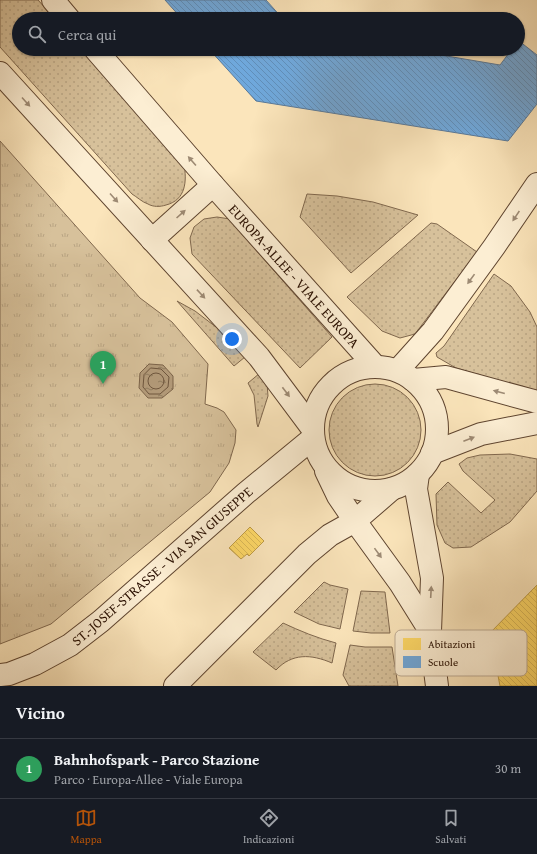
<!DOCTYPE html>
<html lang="it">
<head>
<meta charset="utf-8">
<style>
	body { margin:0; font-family:"Gentium Book Plus",serif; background:#242831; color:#f1f3f6 }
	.you { position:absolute; left:232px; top:339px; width:14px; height:14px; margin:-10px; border:3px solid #fff; border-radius:50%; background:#1a73e8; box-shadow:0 0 0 6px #1a73e833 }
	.badge { display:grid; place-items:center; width:26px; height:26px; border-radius:50%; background:#b45309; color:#fff; font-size:13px; font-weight:700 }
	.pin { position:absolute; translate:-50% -33px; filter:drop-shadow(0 1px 2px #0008) }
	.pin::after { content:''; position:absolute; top:21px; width:14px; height:12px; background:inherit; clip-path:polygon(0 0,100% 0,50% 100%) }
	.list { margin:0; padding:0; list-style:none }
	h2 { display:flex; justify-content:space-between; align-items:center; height:52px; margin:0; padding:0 16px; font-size:17px }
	h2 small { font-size:13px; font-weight:400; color:#9ea1a6 }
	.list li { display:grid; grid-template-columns:26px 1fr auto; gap:12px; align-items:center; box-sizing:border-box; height:60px; padding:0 16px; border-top:1px solid #363941 }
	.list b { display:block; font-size:15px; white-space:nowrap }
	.list p { margin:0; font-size:13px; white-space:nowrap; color:#9ea1a6 }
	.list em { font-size:13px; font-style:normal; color:#9ea1a6 }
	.icon { flex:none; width:22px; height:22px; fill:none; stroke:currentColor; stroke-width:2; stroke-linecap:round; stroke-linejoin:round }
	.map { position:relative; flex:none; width:537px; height:686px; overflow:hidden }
	.search { position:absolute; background:#171b24; box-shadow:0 1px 3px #0004; left:12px; right:12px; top:12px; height:44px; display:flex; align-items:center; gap:10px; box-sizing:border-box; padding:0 14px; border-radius:22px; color:#9ea1a6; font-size:15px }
	.sheet { height:112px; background:#171b24 }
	nav { display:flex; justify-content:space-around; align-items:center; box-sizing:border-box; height:56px; border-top:1px solid #363941; background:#171b24; font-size:11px; color:#9ea1a6 }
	nav a { display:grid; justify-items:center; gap:2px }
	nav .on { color:#b45309 }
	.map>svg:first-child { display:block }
	.grass { fill:url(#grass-dots); stroke:#80684e }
	.park { fill:url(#park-tufts); stroke:#80684e }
	.water { fill:url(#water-ripples); stroke:#7c644a }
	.homes { fill:url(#homes-back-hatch); stroke:#bf9c47 }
	.schools { fill:url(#schools-back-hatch); stroke:#5a7a9a }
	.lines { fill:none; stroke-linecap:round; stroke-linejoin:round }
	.shore { stroke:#6e563e; stroke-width:1 }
	.minor-casing { stroke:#5e442f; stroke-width:24 }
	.tertiary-casing { stroke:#5e442f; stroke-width:24 }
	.minor { stroke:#fceed3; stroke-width:22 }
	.tertiary { stroke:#fceed3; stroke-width:22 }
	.oneway { fill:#9d8a74 }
	.labels { text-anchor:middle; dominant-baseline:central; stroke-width:4; stroke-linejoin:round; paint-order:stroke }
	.street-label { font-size:14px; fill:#290f00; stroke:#fceed3 }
	.key { fill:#fceed3; stroke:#bdab94; stroke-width:1 }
	.key-label { font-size:11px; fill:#290f00 }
</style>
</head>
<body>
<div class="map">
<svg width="537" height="686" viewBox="0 0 537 686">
	<defs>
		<pattern id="grass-dots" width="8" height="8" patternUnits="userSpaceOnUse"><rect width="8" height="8" fill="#d7c19b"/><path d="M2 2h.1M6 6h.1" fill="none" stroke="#b9a584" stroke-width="1.8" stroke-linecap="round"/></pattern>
		<pattern id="park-tufts" width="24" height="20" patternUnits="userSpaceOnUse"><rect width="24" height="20" fill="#d7c19b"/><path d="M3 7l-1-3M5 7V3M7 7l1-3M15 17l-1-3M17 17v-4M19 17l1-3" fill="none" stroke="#b9a584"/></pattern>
		<pattern id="water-ripples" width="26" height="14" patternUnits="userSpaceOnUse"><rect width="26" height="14" fill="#b49c7b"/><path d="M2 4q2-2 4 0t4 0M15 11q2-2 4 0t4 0" fill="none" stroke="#927e62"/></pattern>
		<pattern id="homes-back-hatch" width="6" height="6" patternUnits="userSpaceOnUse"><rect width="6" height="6" fill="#ffd966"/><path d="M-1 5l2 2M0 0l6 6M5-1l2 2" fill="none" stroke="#dbb957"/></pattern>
		<pattern id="schools-back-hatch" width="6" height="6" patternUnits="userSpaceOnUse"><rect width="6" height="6" fill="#6fa8dc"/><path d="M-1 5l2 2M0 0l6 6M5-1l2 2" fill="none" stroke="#608fbb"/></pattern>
	</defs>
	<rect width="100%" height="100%" fill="#fbe5bb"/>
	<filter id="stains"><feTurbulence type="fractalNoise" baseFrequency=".005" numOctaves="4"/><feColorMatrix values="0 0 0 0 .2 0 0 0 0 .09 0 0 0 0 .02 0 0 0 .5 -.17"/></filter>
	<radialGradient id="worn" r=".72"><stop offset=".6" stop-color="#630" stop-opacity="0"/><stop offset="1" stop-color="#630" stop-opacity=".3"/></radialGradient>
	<g class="grass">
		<path d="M 0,0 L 38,0 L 55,19 L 19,19 L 19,49 L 81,49 L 184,164 C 187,181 186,200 166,205 C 160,207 153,207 148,204 C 142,202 137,197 132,194 L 0,47 Z"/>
		<path d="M 307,194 L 337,196 L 373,202 L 418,215 L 351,273 L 300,217 Z"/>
		<path d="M 217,217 L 230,219 L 234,225 L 332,337 L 300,368 L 192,254 L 190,238 L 194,227 L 204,219 Z"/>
		<path d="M 431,223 L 437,224 L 477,252 L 415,334 L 400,338 L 382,331 L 347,297 Z"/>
		<path d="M 494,274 L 511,286 L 530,312 L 537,327 L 537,392 L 456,368 L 437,357 L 436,353 L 444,346 Z"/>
		<path d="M 177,301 L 195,311 L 216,327 L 245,357 L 234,366 Z"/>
		<path d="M 260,373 L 267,383 L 268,396 L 258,427 L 257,424 L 254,395 L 248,383 Z"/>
		<circle cx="375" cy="430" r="46"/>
		<path d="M 510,454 L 537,459 L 537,491 L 510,522 L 471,547 L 453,548 L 445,543 L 437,525 L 436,494 L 448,482 L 481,513 L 495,500 L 463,471 L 459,464 L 467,458 L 480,455 Z"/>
		<path d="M 324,582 L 330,585 L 348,589 L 340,629 L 319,624 L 294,612 Z"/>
		<path d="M 361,591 L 385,592 L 390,633 L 371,633 L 353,631 Z"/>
		<path d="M 283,623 C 300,631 317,638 336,643 L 332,663 C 311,654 292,653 276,670 L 253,652 Z"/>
		<path d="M 350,645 L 365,647 L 392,647 L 398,686 L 349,686 L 343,675 Z"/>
	</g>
	<path class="park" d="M 0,141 L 140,298 L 172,322 L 208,364 L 205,404 L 217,408 L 224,412 L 236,430 L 235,443 L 229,463 L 210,492 L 51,624 L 0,644 Z"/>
	<path class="water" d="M 149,364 L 163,365 L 173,376 L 173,389 L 162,398 L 148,398 L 139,388 L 140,373 Z"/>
	<g class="homes">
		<path d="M 250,527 L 264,541 L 249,556 L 247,554 L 241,559 L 229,548 Z"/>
		<path d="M 537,585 L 537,686 L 500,686 L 496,665 L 494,666 L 489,634 Z"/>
	</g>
	<g class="schools">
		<path d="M 165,0 L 266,0 L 283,19 L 182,19 Z"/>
		<path d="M 519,41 L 537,55 L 537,104 L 508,141 L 256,101 L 209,49 L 405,49 L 500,65 L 512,49 L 518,49 L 518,42 Z"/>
	</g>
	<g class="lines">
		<g class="shore">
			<path d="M 151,368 L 161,369 L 169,377 L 168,387 L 160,394 L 149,394 L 143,387 L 144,375 Z"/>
			<circle cx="156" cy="381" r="8"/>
		</g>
		<g class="minor-casing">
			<g id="minor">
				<path d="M 398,370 L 433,331 L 494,247 L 537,184"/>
				<path d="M 413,380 L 446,377 L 537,402"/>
				<path d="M 432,453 L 481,434 L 537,423"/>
				<path d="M 0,675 L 9,674 L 35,664 L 70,645 L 101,621 L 246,493 L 313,438"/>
				<path d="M 175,686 L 307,554 L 330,535 L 355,521"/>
			</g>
		</g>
		<g class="tertiary-casing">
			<g id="tertiary">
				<path d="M 53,0 L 69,19"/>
				<path d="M 95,49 L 213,185 L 375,366"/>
				<path d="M 0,73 L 259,357 L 312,428"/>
				<path d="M 152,240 L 213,185"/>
				<circle cx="375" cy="429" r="62"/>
				<path d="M 326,471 L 338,496 L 355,521 L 400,583 L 430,631"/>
				<path d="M 418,474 L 416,489 L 432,578 L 430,631 L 437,686"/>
				<path d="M 355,521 L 392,489"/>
			</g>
		</g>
		<use href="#minor" class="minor"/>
		<use href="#tertiary" class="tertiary"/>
	</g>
	<defs><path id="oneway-solid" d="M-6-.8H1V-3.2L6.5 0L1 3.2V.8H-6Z"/></defs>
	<g class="oneway">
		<use href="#oneway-solid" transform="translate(26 102) rotate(48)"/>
		<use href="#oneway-solid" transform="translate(192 161) rotate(-131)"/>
		<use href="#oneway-solid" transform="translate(114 198) rotate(48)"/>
		<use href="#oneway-solid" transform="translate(181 214) rotate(-42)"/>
		<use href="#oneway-solid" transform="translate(516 216) rotate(124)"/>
		<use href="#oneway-solid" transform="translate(471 279) rotate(126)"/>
		<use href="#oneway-solid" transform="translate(201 294) rotate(47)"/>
		<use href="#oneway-solid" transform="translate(286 392) rotate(53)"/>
		<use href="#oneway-solid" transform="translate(499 392) rotate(-165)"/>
		<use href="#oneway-solid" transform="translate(469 439) rotate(-21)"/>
		<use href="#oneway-solid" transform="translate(378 553) rotate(54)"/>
		<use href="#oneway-solid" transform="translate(431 592) rotate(-87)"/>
	</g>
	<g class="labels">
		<g class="street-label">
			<text transform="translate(294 276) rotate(48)">EUROPA-ALLEE - VIALE EUROPA</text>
			<text transform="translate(162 566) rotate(-41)">ST.-JOSEF-STRASSE - VIA SAN GIUSEPPE</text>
		</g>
	</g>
	<rect x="395" y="630" width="132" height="46" rx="6" class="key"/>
	<rect x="403" y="638" width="18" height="12" fill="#ffd966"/>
	<rect x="403" y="656" width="18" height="12" fill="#6fa8dc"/>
	<g class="key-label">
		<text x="428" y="648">Abitazioni</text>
		<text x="428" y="666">Scuole</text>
	</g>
	<rect width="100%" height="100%" filter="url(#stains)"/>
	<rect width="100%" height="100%" fill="url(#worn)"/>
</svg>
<div class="you"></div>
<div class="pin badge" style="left:103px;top:384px;background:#2e9e5b">1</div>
<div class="search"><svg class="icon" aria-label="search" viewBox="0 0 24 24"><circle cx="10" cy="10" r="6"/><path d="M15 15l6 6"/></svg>Cerca qui</div>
</div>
<section class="sheet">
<h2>Vicino<small></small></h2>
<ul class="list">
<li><span class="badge" style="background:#2e9e5b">1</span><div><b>Bahnhofspark - Parco Stazione</b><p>Parco · Europa-Allee - Viale Europa</p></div><em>30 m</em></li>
</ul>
</section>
<nav>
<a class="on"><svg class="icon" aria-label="map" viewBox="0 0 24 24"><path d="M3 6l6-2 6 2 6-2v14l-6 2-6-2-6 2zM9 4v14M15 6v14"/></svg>Mappa</a>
<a><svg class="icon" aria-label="directions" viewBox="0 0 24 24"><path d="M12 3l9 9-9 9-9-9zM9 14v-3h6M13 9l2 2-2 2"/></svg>Indicazioni</a>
<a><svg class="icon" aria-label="saved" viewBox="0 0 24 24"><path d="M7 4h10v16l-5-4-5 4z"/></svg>Salvati</a>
</nav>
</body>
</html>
